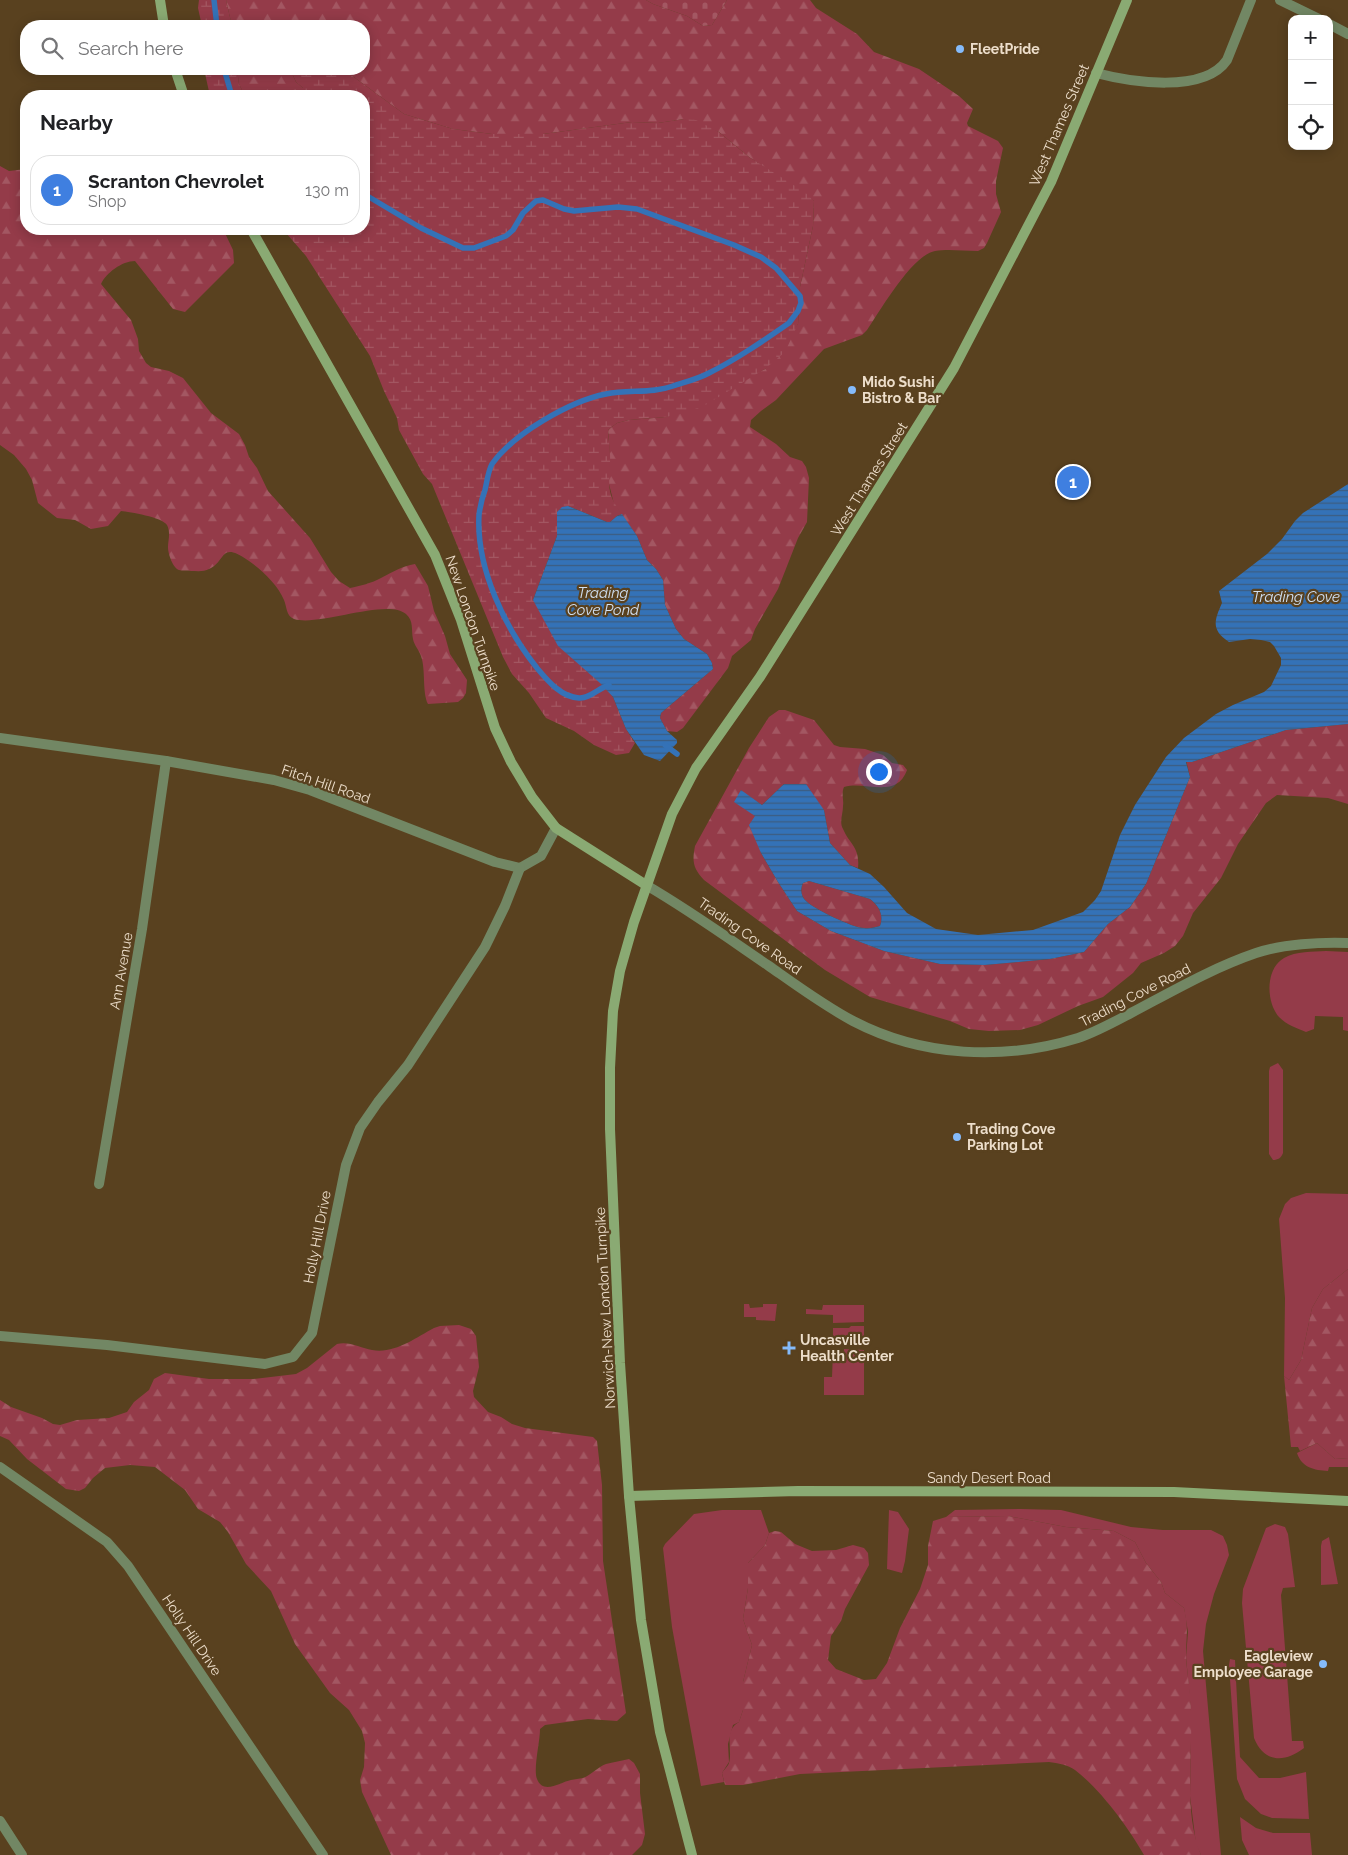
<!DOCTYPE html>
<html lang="en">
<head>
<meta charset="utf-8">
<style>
	body { margin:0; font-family:Raleway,sans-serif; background:#f6f6f6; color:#202124 }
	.controls { position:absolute; right:15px; top:15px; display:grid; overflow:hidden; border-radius:10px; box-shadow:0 2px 12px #0003 }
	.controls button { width:45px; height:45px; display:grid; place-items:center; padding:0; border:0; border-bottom:1px solid #e0e0e0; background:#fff; color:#202124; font:25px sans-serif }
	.you { position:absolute; left:878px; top:771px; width:18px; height:18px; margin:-12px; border:4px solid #fff; border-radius:50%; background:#1a73e8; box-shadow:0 0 0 8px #1a73e833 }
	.badge { display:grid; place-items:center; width:32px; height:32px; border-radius:50%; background:#4d6685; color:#fff; font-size:16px; font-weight:700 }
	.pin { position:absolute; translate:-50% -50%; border:2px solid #fff; box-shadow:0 1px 5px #0006 }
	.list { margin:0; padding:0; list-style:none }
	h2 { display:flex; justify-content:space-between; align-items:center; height:65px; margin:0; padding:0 20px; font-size:21px }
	h2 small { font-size:16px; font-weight:400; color:#757577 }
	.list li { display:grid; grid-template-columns:32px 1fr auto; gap:15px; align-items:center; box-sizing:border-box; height:70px; margin:0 10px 10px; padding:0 10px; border:1px solid #e0e0e0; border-radius:20px }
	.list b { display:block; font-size:19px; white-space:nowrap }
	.list p { margin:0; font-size:16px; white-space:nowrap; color:#757577 }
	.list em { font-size:16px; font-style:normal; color:#757577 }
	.icon { flex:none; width:28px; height:28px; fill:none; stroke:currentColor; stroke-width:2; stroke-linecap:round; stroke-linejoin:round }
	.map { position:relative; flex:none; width:1348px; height:1855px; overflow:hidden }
	.search { position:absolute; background:#fff; box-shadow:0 2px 12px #0003; left:20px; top:20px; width:350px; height:55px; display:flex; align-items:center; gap:12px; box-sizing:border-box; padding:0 18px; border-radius:20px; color:#757577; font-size:19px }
	.panel { position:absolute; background:#fff; box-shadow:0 2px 12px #0003; left:20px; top:90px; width:350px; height:145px; border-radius:20px }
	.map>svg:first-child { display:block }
	.green { fill:#943b49 }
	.forest { fill:url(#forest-firs) }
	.wetland { fill:url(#wetland-marsh) }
	.cemetery { fill:url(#cemetery-stones) }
	.water { fill:url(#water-rules); fill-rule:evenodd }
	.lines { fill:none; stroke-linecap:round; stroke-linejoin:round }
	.stream { stroke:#3472b7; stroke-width:5.5 }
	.street { stroke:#728764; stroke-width:10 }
	.secondary { stroke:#8aaa73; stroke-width:10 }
	.poi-dot { fill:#85bbfb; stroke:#59411f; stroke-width:2 }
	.labels { text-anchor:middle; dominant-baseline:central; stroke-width:4.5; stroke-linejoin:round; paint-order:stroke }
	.poi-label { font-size:14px; font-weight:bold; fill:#eddecb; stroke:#59411f; text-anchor:start }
	.street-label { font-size:14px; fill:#eddecb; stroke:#59411f }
	.water-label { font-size:15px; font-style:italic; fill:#d0e0f3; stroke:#59411f }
</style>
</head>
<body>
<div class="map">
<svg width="1348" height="1855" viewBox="0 0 1348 1855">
	<defs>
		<pattern id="forest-firs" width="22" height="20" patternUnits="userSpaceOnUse" patternTransform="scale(1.25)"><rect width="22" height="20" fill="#943b49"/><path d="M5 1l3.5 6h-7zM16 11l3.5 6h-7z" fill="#a35762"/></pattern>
		<pattern id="wetland-marsh" width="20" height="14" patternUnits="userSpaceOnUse" patternTransform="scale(1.25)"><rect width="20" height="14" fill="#943b49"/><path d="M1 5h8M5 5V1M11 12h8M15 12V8" fill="none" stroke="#a35762"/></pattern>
		<pattern id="cemetery-stones" width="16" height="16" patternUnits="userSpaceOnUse" patternTransform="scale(1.25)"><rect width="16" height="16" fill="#943b49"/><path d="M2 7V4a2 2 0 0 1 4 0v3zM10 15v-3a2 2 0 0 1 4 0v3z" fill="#a35762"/></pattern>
		<pattern id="water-rules" width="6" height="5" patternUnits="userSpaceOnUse" patternTransform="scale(1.25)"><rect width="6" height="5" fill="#3472b7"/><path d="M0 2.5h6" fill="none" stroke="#3d5d80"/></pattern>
	</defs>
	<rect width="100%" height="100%" fill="#59411f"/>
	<g class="green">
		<path d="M 1326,951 L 1348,952 L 1348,1031 L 1343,1030 L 1343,1017 L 1315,1016 L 1314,1029 L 1306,1032 C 1296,1028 1287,1025 1279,1017 C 1266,1002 1265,969 1284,958 C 1296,951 1313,952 1326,951 Z"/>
		<path d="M 1278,1063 L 1283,1070 L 1283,1153 C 1281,1158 1278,1160 1273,1160 L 1269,1154 L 1269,1071 L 1270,1067 Z"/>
		<path d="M 1306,1193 L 1348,1194 L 1348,1269 L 1323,1289 L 1312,1308 L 1301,1360 L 1289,1380 L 1284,1376 L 1285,1298 L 1279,1219 L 1285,1204 L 1291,1198 Z"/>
		<path d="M 744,1304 L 749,1304 L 750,1308 L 763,1307 L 763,1304 L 777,1304 L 775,1321 L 756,1320 L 756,1317 L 744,1317 Z"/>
		<path d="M 823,1305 L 864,1305 L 864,1322 L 833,1323 L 833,1315 L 806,1314 L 806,1309 L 822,1310 Z"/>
		<path d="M 851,1326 L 864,1326 L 864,1343 L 833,1343 L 833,1328 L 849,1328 Z"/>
		<path d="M 844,1349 L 864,1350 L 864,1395 L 824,1395 L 824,1377 L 832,1377 L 833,1352 L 844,1351 Z"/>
		<path d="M 1317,1443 L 1335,1459 L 1348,1458 L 1348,1467 L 1329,1467 L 1328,1471 C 1314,1470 1302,1468 1297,1453 Z"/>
		<path d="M 1021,1509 L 1061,1510 L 1131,1527 L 1163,1530 L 1211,1530 L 1223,1536 L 1227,1545 L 1229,1555 L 1214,1594 L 1206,1624 L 1203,1651 L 1221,1855 L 1201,1855 L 1196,1844 L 1190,1796 L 1191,1711 L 1186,1657 L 1188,1632 L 1184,1608 L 1165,1593 L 1161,1582 L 1146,1563 L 1135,1542 L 1114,1531 L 1066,1527 L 1008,1516 L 946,1517 L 955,1510 Z"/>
		<path d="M 722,1510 L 761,1510 L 769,1533 L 765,1545 L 748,1563 L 748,1588 L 743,1619 L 752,1645 L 743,1682 L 743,1710 L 739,1722 L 733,1725 L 728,1744 L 729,1762 L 722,1773 L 724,1782 L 701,1786 L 672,1627 L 663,1548 L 665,1544 L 694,1514 Z"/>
		<path d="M 889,1510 L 898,1512 L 909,1529 L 905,1561 L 902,1573 L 887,1569 Z"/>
		<path d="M 1275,1524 L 1285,1527 L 1288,1534 L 1295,1587 L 1283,1588 L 1281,1595 L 1292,1741 L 1303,1741 L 1304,1748 C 1285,1763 1264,1763 1254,1738 L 1242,1603 L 1243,1589 L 1266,1528 Z"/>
		<path d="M 1329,1537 L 1338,1584 L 1321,1585 L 1321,1546 L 1322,1541 Z"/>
		<path d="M 1230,1659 L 1235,1660 L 1240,1757 L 1259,1778 L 1280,1778 L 1306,1772 L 1309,1819 L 1272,1818 L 1261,1814 L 1245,1799 L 1237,1779 L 1229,1665 Z"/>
		<path d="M 1240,1817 L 1256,1828 L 1273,1833 L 1310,1833 L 1312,1855 L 1249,1855 L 1242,1840 Z"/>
	</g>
	<g class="forest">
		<path d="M 226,0 L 646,0 L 653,4 L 687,16 L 703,26 L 712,25 L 727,0 L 810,0 L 816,8 L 857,34 L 874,52 L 919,69 L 959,96 L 973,109 L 967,123 L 968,126 L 998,141 L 1003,148 L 996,181 L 996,194 L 1001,212 L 987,243 L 984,248 L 978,251 C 964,251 948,249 935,251 C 912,255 880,311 867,330 L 862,335 L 824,349 L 776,400 L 761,411 L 751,420 L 750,427 L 776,444 L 790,457 L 802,461 L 806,467 L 809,478 L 807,522 L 798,538 L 778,589 L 755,629 L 751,640 L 732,656 L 728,668 L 683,728 L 677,732 L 667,731 L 660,718 L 661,713 L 713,669 L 712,663 L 707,654 L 684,639 L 676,629 L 665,605 L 663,580 L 656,569 L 647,560 L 637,536 L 614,504 L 608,480 L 610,455 L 608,430 L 617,423 L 629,420 L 666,417 L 765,369 L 798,324 L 800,287 L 813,226 L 814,201 L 749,157 L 719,132 L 684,119 L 658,123 L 632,122 L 543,134 L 492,134 L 453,129 L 404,114 L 343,69 L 364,69 L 364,26 L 232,26 Z"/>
		<path d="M 237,69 L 290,69 L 296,82 L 303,88 L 303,96 L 245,96 L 239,84 Z"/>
		<path d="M 0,166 L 9,171 L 26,169 L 26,229 L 223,229 L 233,250 L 234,263 L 185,312 L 173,309 L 135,261 C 122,261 106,273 101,284 L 131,320 L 138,339 L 139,351 L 146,363 L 151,367 L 169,371 L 183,378 L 211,413 L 239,434 L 245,445 L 249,457 L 257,468 L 268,491 L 310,538 L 331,572 L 339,581 L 350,588 C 360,586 372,583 381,578 C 393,572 402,566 415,564 L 428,586 L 434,611 L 445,636 L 450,654 L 467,680 L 466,693 L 463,698 L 458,702 L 428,704 C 422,692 426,670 421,656 C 419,650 414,645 413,639 C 411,630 414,621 406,614 C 386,598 319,627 294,619 C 286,616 287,607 284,600 C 278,585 262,570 249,561 C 219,540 227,561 209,569 C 204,572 197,571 191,571 C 188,570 182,571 179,570 C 173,568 168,554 168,547 C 168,540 171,533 167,525 C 162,517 130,512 121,511 L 108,526 L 91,529 L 75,520 L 57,518 L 38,503 L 32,480 L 26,469 L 14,455 L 0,445 Z"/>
		<path d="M 779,710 L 785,710 L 814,720 L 834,745 L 840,747 L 865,749 L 883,755 L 892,763 L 903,765 L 907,770 C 896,800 866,780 844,787 C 841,794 844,799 843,806 C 843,814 839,822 843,829 C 850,845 860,847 858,868 L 850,865 L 830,843 L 824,810 L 784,784 L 762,805 L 741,791 L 755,816 L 761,853 L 778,882 L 797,911 L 831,931 L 884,951 L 940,964 L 985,965 L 1050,959 L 1084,952 L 1108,924 L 1130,907 L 1146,884 L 1190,777 L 1186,760 L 1192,762 L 1286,730 L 1348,724 L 1348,804 L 1328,798 L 1277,795 L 1266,803 L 1238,844 L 1221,878 L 1193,913 L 1183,936 L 1175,946 L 1164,953 L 1141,963 L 1133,973 L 1103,997 L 1078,1006 L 1038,1025 L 1020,1030 L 989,1031 L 969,1029 L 950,1021 L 870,997 L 825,970 L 704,880 C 693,868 692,862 695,846 L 749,748 L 769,717 Z"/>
		<path d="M 809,881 L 870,899 C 879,906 884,915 880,926 C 875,927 869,929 864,928 C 853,928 814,909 806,901 C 801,896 800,890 803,883 Z"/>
		<path d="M 1348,1269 L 1348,1458 L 1335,1459 L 1317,1443 L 1300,1451 L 1298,1447 L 1291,1447 L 1284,1376 L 1289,1380 L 1301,1360 L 1312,1308 L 1323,1289 Z"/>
		<path d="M 459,1325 L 471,1329 L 476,1336 L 479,1367 L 473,1391 L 474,1397 L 488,1412 L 501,1417 L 512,1424 L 525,1428 L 593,1437 L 597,1441 L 602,1485 L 603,1561 L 626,1713 L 617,1721 L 588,1719 L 545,1725 L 540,1729 C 540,1742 533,1769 537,1779 C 543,1795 561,1782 571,1780 C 575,1779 579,1779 583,1778 C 591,1775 598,1767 606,1764 C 613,1762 622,1761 629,1759 L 634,1763 L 640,1774 L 640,1793 L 645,1834 L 642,1845 L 632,1855 L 391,1855 L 362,1792 L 360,1780 L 364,1767 L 365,1743 L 362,1731 L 349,1710 L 330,1693 L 295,1644 L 271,1591 L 246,1564 L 228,1532 L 220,1522 L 198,1509 L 185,1490 L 155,1467 L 130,1465 L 105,1468 L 93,1478 L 85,1488 L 79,1491 L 66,1489 L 27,1459 L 9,1440 L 0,1436 L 0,1400 L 11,1407 L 42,1418 L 53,1424 L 60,1425 L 77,1420 L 109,1418 L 127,1412 L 134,1402 L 149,1390 L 154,1379 L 165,1373 L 209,1379 L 253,1379 L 296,1374 L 307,1368 L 337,1344 C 349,1341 361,1348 372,1350 C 395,1354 415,1338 434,1328 L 440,1326 Z"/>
		<path d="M 1008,1516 L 1066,1527 L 1114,1531 L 1135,1542 L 1146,1563 L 1161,1582 L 1165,1593 L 1184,1608 C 1189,1628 1186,1638 1186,1657 C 1187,1675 1191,1693 1191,1711 C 1193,1757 1183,1811 1201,1855 L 1144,1855 C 1128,1827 1101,1790 1075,1770 C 1068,1765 1058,1763 1049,1762 L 800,1774 L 743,1785 L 725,1785 L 722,1773 C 724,1770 728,1766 729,1763 C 733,1749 723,1731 739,1722 L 743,1710 L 743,1682 L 752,1645 L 743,1619 L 748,1588 L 748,1563 L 765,1545 L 769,1533 L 775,1531 L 781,1532 L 795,1544 L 812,1551 L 836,1550 L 853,1545 L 864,1548 L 868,1553 L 869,1565 L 845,1609 L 841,1621 L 831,1636 L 828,1660 L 836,1669 L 864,1680 L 876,1679 L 887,1663 L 900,1628 L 920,1589 L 928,1565 L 928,1546 L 933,1521 L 946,1517 Z"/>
	</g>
	<g class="wetland">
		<path d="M 199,0 L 226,0 L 232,26 L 202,26 L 198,8 Z"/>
		<path d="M 204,69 L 237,69 L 239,84 L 245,96 L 210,96 Z"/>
		<path d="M 290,69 L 343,69 L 404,114 L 453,129 L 492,134 L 543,134 L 632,122 L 658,123 L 684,119 L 696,120 L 719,132 L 749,157 L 805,192 L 814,201 L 813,226 L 800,287 L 798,324 L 785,352 L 765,369 L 702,407 L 666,417 L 629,420 L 617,423 L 608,430 C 608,438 610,446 610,454 C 611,481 603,490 622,514 L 617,516 L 610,522 L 607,522 L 568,506 L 557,512 L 557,536 L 533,600 L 613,697 L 626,729 L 635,743 L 629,753 L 616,755 L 594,745 L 574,731 L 546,718 L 529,693 L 512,674 L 503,657 L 432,484 L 423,474 L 399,430 L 397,418 L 384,391 L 370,356 L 306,256 L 286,233 L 285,229 L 364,229 L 364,96 L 303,96 L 303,88 L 296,82 Z"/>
	</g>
	<path class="cemetery" d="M 646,0 L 727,0 L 712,25 L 703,26 L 687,16 L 653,4 Z"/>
	<g class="water">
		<path d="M 1348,484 L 1348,724 L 1286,730 L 1192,762 L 1186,762 L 1190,777 L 1146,884 L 1130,907 L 1108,924 L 1084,952 L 1050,959 L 985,965 L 940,964 L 884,951 L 831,931 L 797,911 L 778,882 L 761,853 L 749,825 L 755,816 L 734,802 L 741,790 L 762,805 L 784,784 L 806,784 L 824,810 L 830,843 L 850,865 L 870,874 L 884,887 L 907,913 L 936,929 L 978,935 L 1033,930 L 1083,912 L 1095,900 L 1101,891 L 1120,835 L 1135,805 L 1166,757 L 1184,738 L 1216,714 L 1233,705 L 1264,692 L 1271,686 L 1281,665 L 1281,658 L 1274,646 L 1270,642 L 1261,640 L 1250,639 L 1229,642 C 1211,630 1214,621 1222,603 L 1219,591 L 1267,554 L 1282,539 L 1295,521 L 1303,513 ZM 809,881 L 870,899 C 879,906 884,915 880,926 C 875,927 870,929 864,928 C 853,928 814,909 806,901 C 801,896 800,890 803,883 Z"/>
		<path d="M 568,506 L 607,522 L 610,522 L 617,516 L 622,514 L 637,536 L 647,560 L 656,569 L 663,580 L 665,605 L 676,629 L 684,639 L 707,654 L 712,663 L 713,669 L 661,713 L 660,718 L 667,731 L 677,740 L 677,743 L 660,761 L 644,755 L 626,729 L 613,697 L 600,683 L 558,646 L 533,600 L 557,536 L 557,512 L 562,507 Z"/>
	</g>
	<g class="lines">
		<g class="stream">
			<path d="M 214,0 L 217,26"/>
			<path d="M 224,69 L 232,96"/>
			<path d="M 364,194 L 421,228 L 463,248 L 474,248 L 506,236 L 513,230 L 523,213 L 536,201 L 543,200 L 564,209 L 574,211 L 618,207 L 637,209 L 734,245 L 761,257 L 776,268 L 800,296 L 801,303 L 798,311 L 789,323 C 763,341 737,359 709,373 C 698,379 685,382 673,386 C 651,394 628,389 606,394 C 570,401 513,434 492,464 C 488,471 487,482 485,490 C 482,498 480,507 479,515 C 476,568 505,628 537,668 C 548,681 561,697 579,698 C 589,699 599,688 609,685"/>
			<path d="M 665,745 L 677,754"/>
		</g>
		<g class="street">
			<path d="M 1280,0 L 1319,19"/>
			<path d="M 1329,24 L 1348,34"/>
			<path d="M 1096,73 C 1130,82 1204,94 1227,60 L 1251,0"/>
			<path d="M 0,738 L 166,761 L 274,780 L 310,790 L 495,862 L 520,868 L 541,856 L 556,828"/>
			<path d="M 646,885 C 689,910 728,938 769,966 C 796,985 823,1005 853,1021 C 922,1057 1004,1061 1078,1038 C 1096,1032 1114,1022 1131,1013 C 1171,992 1212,968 1256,953 C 1282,944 1321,942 1348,943"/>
			<path d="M 99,1184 L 142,929 L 166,761"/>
			<path d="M 0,1336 L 107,1345 L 265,1364 L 293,1357 L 312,1333 L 346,1165 L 360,1128 L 378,1102 L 408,1065 L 485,947 L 505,906 L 520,868"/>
			<path d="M 0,1467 L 107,1542 L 128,1566 L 323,1855"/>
			<path d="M 0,1821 L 22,1855"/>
		</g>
		<g class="secondary">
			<path d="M 160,0 L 164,26"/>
			<path d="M 175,69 L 184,96"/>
			<path d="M 251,229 L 435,555 L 461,620 L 495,728 L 511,762 L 532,797 L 556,828 L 646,885"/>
			<path d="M 629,1496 L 798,1491 L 1174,1492 L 1348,1501"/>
			<path d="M 692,1855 L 660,1732 L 641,1620 L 629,1496 L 620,1363 L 610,1129 L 610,1068 L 613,1011 L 620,971 L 634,922 L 672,814 L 696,768 L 760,677 L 954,368 L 1051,182 L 1127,0"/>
		</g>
	</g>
	<g class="poi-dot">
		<circle cx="960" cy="49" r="5"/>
		<circle cx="852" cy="390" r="5"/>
		<circle cx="957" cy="1137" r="5"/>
		<path d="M786.5 1340.5h5v5h5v5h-5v5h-5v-5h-5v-5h5z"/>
		<circle cx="1323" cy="1664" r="5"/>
	</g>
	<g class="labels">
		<g class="poi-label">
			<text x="970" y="49">FleetPride</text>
			<text x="862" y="382">Mido Sushi<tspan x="862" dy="16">Bistro &amp; Bar</tspan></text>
			<text x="967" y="1129">Trading Cove<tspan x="967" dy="16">Parking Lot</tspan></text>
			<text x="800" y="1340">Uncasville<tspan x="800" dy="16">Health Center</tspan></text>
			<text x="1313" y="1656" text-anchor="end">Eagleview<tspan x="1313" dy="16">Employee Garage</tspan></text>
		</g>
		<g class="street-label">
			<text transform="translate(1059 125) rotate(-67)">West Thames Street</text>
			<text transform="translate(869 479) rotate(-58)">West Thames Street</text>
			<text transform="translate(473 623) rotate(71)">New London Turnpike</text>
			<text transform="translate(326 784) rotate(19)">Fitch Hill Road</text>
			<text transform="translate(750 936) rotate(35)">Trading Cove Road</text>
			<text transform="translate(121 971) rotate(-80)">Ann Avenue</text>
			<text transform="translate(1135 995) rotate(-27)">Trading Cove Road</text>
			<text transform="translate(317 1237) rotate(-79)">Holly Hill Drive</text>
			<text transform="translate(605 1308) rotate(-93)">Norwich-New London Turnpike</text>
			<text x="989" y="1478">Sandy Desert Road</text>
			<text transform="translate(192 1635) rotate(56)">Holly Hill Drive</text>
		</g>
		<g class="water-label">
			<text x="603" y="593">Trading<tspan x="603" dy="17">Cove Pond</tspan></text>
			<text x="1296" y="597">Trading Cove</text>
		</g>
	</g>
</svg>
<div class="controls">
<button>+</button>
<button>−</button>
<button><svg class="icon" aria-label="locate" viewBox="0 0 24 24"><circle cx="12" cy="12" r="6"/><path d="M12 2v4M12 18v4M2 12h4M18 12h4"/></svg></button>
</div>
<div class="you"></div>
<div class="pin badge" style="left:1073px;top:482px;background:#3f7fe0">1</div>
<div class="search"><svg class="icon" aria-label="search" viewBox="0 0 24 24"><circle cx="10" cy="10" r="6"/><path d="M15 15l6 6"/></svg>Search here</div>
<section class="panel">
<h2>Nearby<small></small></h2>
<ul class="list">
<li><span class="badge" style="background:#3f7fe0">1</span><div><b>Scranton Chevrolet</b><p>Shop</p></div><em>130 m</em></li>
</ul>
</section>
</div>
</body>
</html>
